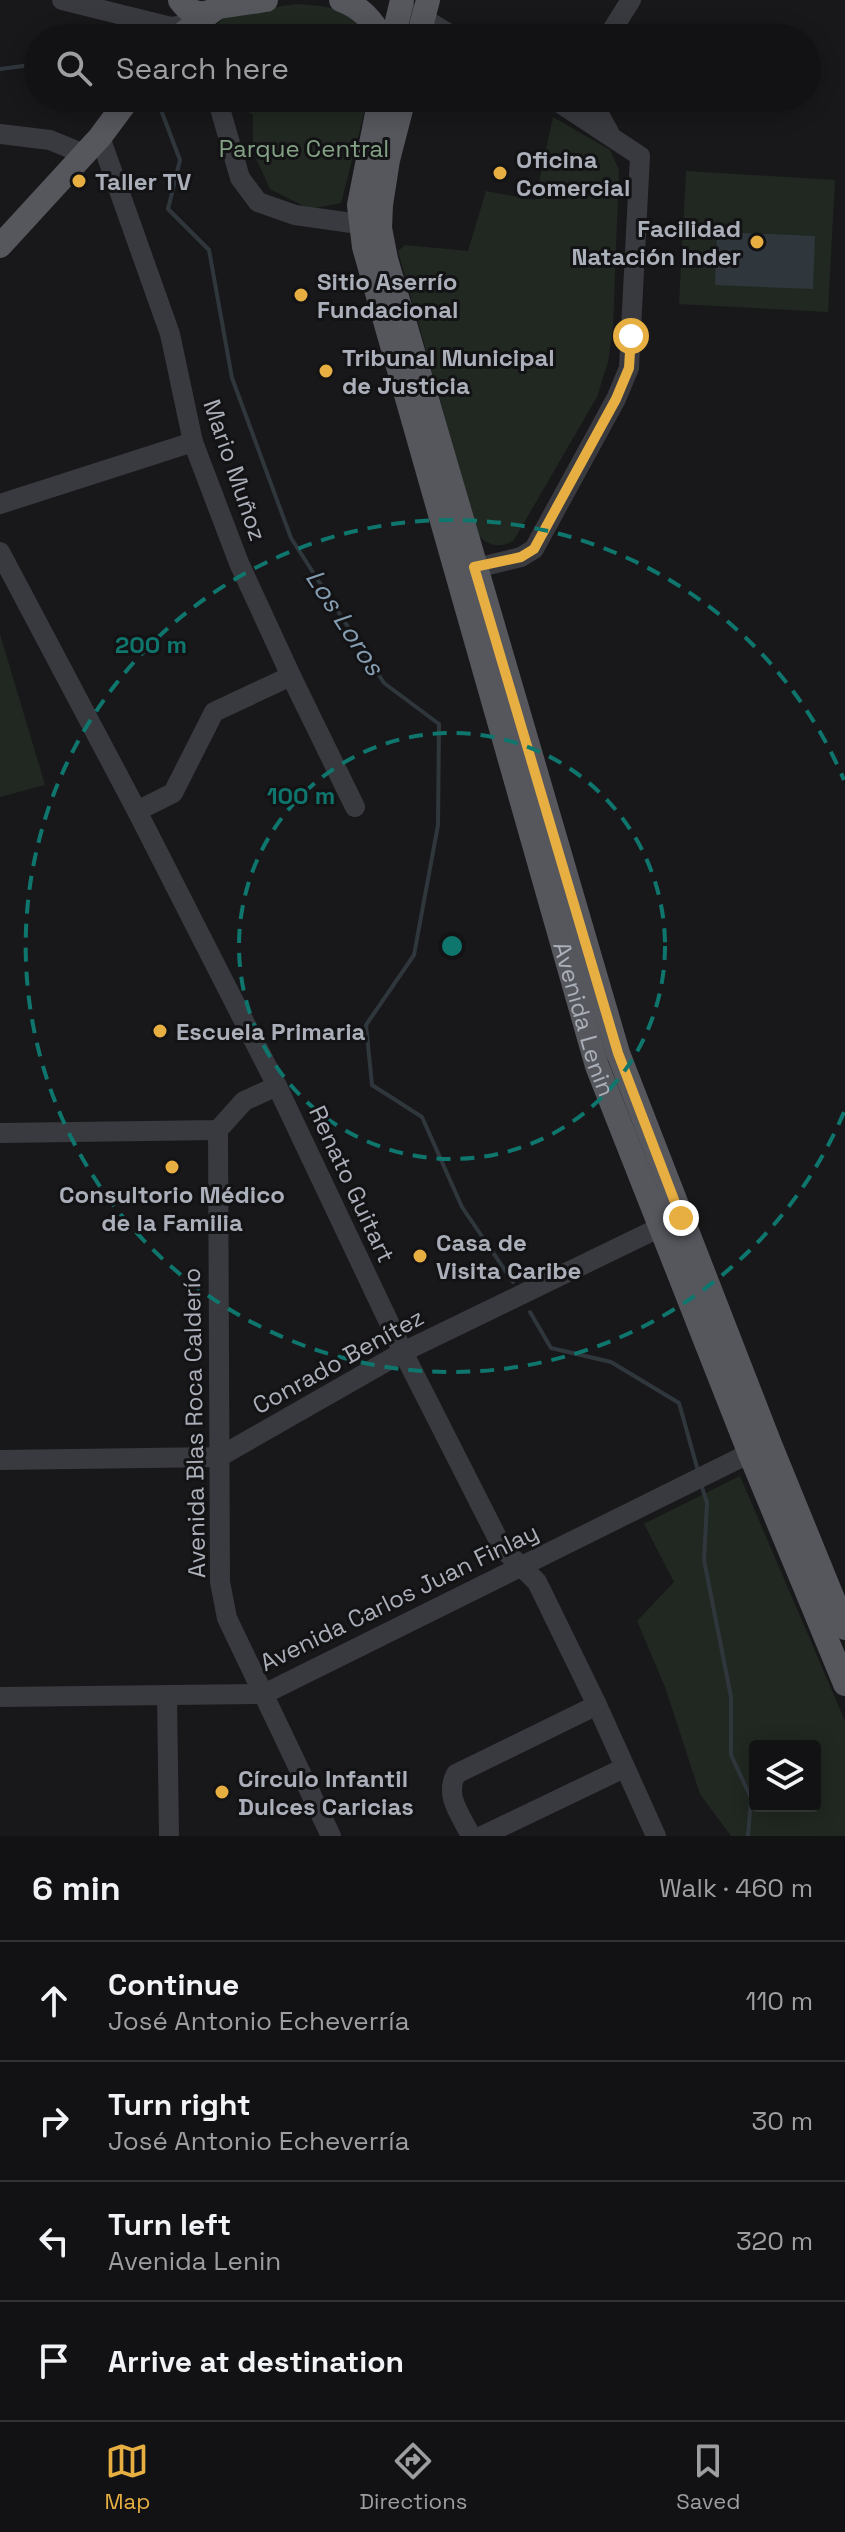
<!DOCTYPE html>
<html lang="en">
<head>
<meta charset="utf-8">
<style>
	body { margin:0; font-family:"Space Grotesk",sans-serif; background:#1f2022; color:#f1f3f6 }
	.controls { position:absolute; right:24px; bottom:24px; display:grid; overflow:hidden; border-radius:8px; box-shadow:0 4px 20px #0003 }
	.controls button { width:72px; height:72px; display:grid; place-items:center; padding:0; border:0; border-bottom:2px solid #313234; background:#121214; color:#f1f3f6; font:40px sans-serif }
	.stop { position:absolute; width:24px; height:24px; margin:-18px; border:6px solid #e7ae42; border-radius:50%; background:#fff }
	.stop.end { background:#e7ae42; border-color:#fff; box-shadow:0 2px 8px #0008 }
	.list { margin:0; padding:0; list-style:none }
	h2 { display:flex; justify-content:space-between; align-items:center; height:104px; margin:0; padding:0 32px; font-size:34px }
	h2 small { font-size:26px; font-weight:400; color:#9c9ea0 }
	.list li { display:grid; grid-template-columns:52px 1fr auto; gap:24px; align-items:center; box-sizing:border-box; height:120px; padding:0 32px; border-top:2px solid #313234 }
	.list b { display:block; font-size:30px; white-space:nowrap }
	.list p { margin:0; font-size:26px; white-space:nowrap; color:#9c9ea0 }
	.list em { font-size:26px; font-style:normal; color:#9c9ea0 }
	.icon { flex:none; width:44px; height:44px; fill:none; stroke:currentColor; stroke-width:2; stroke-linecap:round; stroke-linejoin:round }
	.map { position:relative; flex:none; width:845px; height:1836px; overflow:hidden }
	.search { position:absolute; background:#121214; box-shadow:0 4px 20px #0003; left:24px; right:24px; top:24px; height:88px; display:flex; align-items:center; gap:20px; box-sizing:border-box; padding:0 28px; border-radius:44px; color:#9c9ea0; font-size:30px }
	.sheet { height:584px; background:#121214 }
	nav { display:flex; justify-content:space-around; align-items:center; box-sizing:border-box; height:112px; border-top:2px solid #313234; background:#121214; font-size:22px; color:#9c9ea0 }
	nav a { display:grid; justify-items:center; gap:4px }
	nav .on { color:#e7ae42 }
	.map>svg:first-child { display:block }
	.green { fill:#202821; fill-rule:evenodd }
	.water { fill:#2f373d }
	.lines { fill:none; stroke-linecap:round; stroke-linejoin:round }
	.stream { stroke:#2f373d; stroke-width:4 }
	.minor { stroke:#393a3f; stroke-width:20 }
	.major { stroke:#55575d; stroke-width:24 }
	.route { stroke:#e7ae42; stroke-width:10 }
	.ring { fill:none; stroke:#0f766e; stroke-width:4; stroke-dasharray:14 10 }
	.poi-dot { fill:#e7ae42; stroke:#131315; stroke-width:3 }
	.labels { text-anchor:middle; dominant-baseline:central; stroke-width:6; stroke-linejoin:round; paint-order:stroke }
	.park-label { font-size:24px; fill:#83a285; stroke:#131315 }
	.poi-label { font-size:24px; font-weight:bold; fill:#abafb9; stroke:#131315; text-anchor:start }
	.street-label { font-size:24px; fill:#abafb9; stroke:#131315 }
	.water-label { font-size:26px; font-style:italic; fill:#849db1; stroke:#131315 }
	.centre { fill:#0f766e; stroke:#131315; stroke-width:4 }
	.ring-label { font-size:24px; text-anchor:middle; font-weight:bold; fill:#0f766e; stroke:#131315; stroke-width:6; stroke-linejoin:round; paint-order:stroke }
</style>
</head>
<body>
<div class="map">
<svg width="845" height="1836" viewBox="0 0 845 1836">
	<rect width="100%" height="100%" fill="#18181a"/>
	<g class="green">
		<path d="M 297,4 C 331,7 349,6 368,38 L 212,38 L 211,29 L 229,14 Z"/>
		<path d="M 225,98 L 368,98 L 341,203 L 310,209 L 270,189 L 253,152 L 253,115 Z"/>
		<path d="M 553,117 L 610,150 L 619,170 L 613,327 L 608,362 L 597,397 L 514,540 C 501,549 488,546 478,535 L 398,251 L 405,245 L 468,251 L 486,191 L 535,200 Z"/>
		<path d="M 686,171 L 835,180 L 828,312 L 679,304 Z"/>
		<path d="M 0,634 L 45,785 L 0,797 Z"/>
		<path d="M 740,1476 L 845,1721 L 845,1836 L 731,1836 L 700,1794 L 665,1687 L 637,1621 L 674,1582 L 644,1524 ZM 755,1746 L 815,1746 L 815,1806 L 755,1806 Z"/>
	</g>
	<path class="water" d="M 717,232 L 815,236 L 813,289 L 715,285 Z"/>
	<g class="lines">
		<g class="stream">
			<path d="M 0,69 L 38,64"/>
			<path d="M 154,98 L 158,102 L 180,160 L 168,209 L 209,250 L 232,378 L 291,538 L 384,683 L 439,724 L 438,825 L 414,955 L 366,1025 L 372,1085 L 422,1117 L 462,1207 L 513,1282"/>
			<path d="M 530,1312 L 551,1348 L 611,1362 L 679,1403 L 698,1471"/>
			<path d="M 701,1484 L 707,1503 L 704,1560 L 731,1697 L 731,1755 L 751,1798 L 748,1836"/>
		</g>
		<g class="minor">
			<path d="M 62,0 L 171,27 L 195,23 L 200,38"/>
			<path d="M 411,13 L 423,18 L 456,38"/>
			<path d="M 607,38 L 631,0"/>
			<path d="M 217,98 L 240,178 L 258,202 L 295,215 L 373,226"/>
			<path d="M 590,98 L 610,134"/>
			<path d="M 0,134 L 50,140 L 84,154"/>
			<path d="M 100,137 L 170,334 L 193,442 L 239,563 L 291,676 L 355,807"/>
			<path d="M 0,504 L 193,442"/>
			<path d="M 0,552 L 137,811 L 277,1086 L 403,1352 L 503,1549 L 537,1582 L 597,1705 L 656,1836"/>
			<path d="M 464,571 L 521,557 L 534,549 L 616,399 L 629,368 L 640,156 L 552,98"/>
			<path d="M 137,811 L 173,793 L 214,712 L 291,676"/>
			<path d="M 218,1130 L 220,1582 L 227,1618 L 331,1836"/>
			<path d="M 0,1133 L 218,1130 L 244,1101 L 277,1086"/>
			<path d="M 0,1460 L 219,1457 L 403,1352 L 673,1221"/>
			<path d="M 167,1695 L 169,1836"/>
			<path d="M 0,1697 L 264,1694 L 762,1447"/>
			<path d="M 471,1836 C 461,1815 444,1796 456,1774 L 597,1705"/>
			<path d="M 482,1836 L 624,1768"/>
		</g>
		<g class="major">
			<path d="M 180,0 C 192,18 212,17 224,0"/>
			<path d="M 341,0 C 362,8 372,20 382,38"/>
			<path d="M 219,7 L 266,0"/>
			<path d="M 177,38 L 211,12"/>
			<path d="M 393,38 L 402,0"/>
			<path d="M 418,38 L 428,0"/>
			<path id="s1" d="M 380,98 L 359,205 L 364,247 L 597,1066 L 750,1454 L 845,1684"/>
			<path d="M 404,98 L 388,160 L 381,205 L 380,228 L 386,259 L 618,1053 L 770,1444 L 845,1628"/>
			<path d="M 0,246 L 100,137 L 129,98"/>
		</g>
	</g>
	<g class="lines">
		<path class="route" d="M 631,336 L 629,368 L 616,399 L 534,549 L 521,557 L 474,567 L 618,1053 L 681,1218"/>
	</g>
	<g class="ring">
		<circle cx="452" cy="946" r="213"/>
		<path d="M844 1112A426 426 0 1 1 844 780"/>
	</g>
	<g class="poi-dot">
		<circle cx="500" cy="173" r="8"/>
		<circle cx="79" cy="181" r="8"/>
		<circle cx="757" cy="242" r="8"/>
		<circle cx="301" cy="295" r="8"/>
		<circle cx="326" cy="371" r="8"/>
		<circle cx="160" cy="1031" r="8"/>
		<circle cx="172" cy="1167" r="8"/>
		<circle cx="420" cy="1256" r="8"/>
		<circle cx="222" cy="1792" r="8"/>
	</g>
	<g class="labels">
		<g class="park-label">
			<text x="304" y="148">Parque Central</text>
		</g>
		<g class="poi-label">
			<text x="516" y="159">Oficina<tspan x="516" dy="28">Comercial</tspan></text>
			<text x="95" y="181">Taller TV</text>
			<text x="741" y="228" text-anchor="end">Facilidad<tspan x="741" dy="28">Natación Inder</tspan></text>
			<text x="317" y="281">Sitio Aserrío<tspan x="317" dy="28">Fundacional</tspan></text>
			<text x="342" y="357">Tribunal Municipal<tspan x="342" dy="28">de Justicia</tspan></text>
			<text x="176" y="1031">Escuela Primaria</text>
			<text x="172" y="1194" text-anchor="middle">Consultorio Médico<tspan x="172" dy="28">de la Familia</tspan></text>
			<text x="436" y="1242">Casa de<tspan x="436" dy="28">Visita Caribe</tspan></text>
			<text x="238" y="1778">Círculo Infantil<tspan x="238" dy="28">Dulces Caricias</tspan></text>
		</g>
		<g class="street-label">
			<text transform="translate(235 470) rotate(71)">Mario Muñoz</text>
			<text stroke="none"><textPath href="#s1" startOffset="954">Avenida Lenin</textPath></text>
			<text transform="translate(352 1184) rotate(65)">Renato Guitart</text>
			<text transform="translate(338 1361) rotate(-29)">Conrado Benítez</text>
			<text transform="translate(194 1423) rotate(-91)">Avenida Blas Roca Calderío</text>
			<text transform="translate(399 1597) rotate(-26)">Avenida Carlos Juan Finlay</text>
		</g>
		<g class="water-label">
			<text transform="translate(345 622) rotate(57)">Los Loros</text>
		</g>
	</g>
	<circle cx="452" cy="946" r="12" class="centre"/>
	<g class="ring-label">
		<text x="151" y="653">200 m</text>
		<text x="301" y="804">100 m</text>
	</g>
</svg>
<div class="controls">
<button><svg class="icon" aria-label="layers" viewBox="0 0 24 24"><path d="M12 4l9 5-9 5-9-5zM3 14l9 5 9-5"/></svg></button>
</div>
<div class="stop" style="left:631px;top:336px"></div>
<div class="stop end" style="left:681px;top:1218px"></div>
<div class="search"><svg class="icon" aria-label="search" viewBox="0 0 24 24"><circle cx="10" cy="10" r="6"/><path d="M15 15l6 6"/></svg>Search here</div>
</div>
<section class="sheet">
<h2>6 min<small>Walk · 460 m</small></h2>
<ul class="list">
<li><svg class="icon" aria-label="ahead" viewBox="0 0 24 24"><path d="M12 20V5M6 11l6-6 6 6"/></svg><div><b>Continue</b><p>José Antonio Echeverría</p></div><em>110 m</em></li>
<li><svg class="icon" aria-label="right" viewBox="0 0 24 24"><path d="M7 20v-9h11M14 6l5 5-5 5"/></svg><div><b>Turn right</b><p>José Antonio Echeverría</p></div><em>30 m</em></li>
<li><svg class="icon" aria-label="left" viewBox="0 0 24 24"><path d="M17 20v-9H6M10 6l-5 5 5 5"/></svg><div><b>Turn left</b><p>Avenida Lenin</p></div><em>320 m</em></li>
<li><svg class="icon" aria-label="arrive" viewBox="0 0 24 24"><path d="M6 21V4h12l-3 4 3 4H6"/></svg><div><b>Arrive at destination</b></div></li>
</ul>
</section>
<nav>
<a class="on"><svg class="icon" aria-label="map" viewBox="0 0 24 24"><path d="M3 6l6-2 6 2 6-2v14l-6 2-6-2-6 2zM9 4v14M15 6v14"/></svg>Map</a>
<a><svg class="icon" aria-label="directions" viewBox="0 0 24 24"><path d="M12 3l9 9-9 9-9-9zM9 14v-3h6M13 9l2 2-2 2"/></svg>Directions</a>
<a><svg class="icon" aria-label="saved" viewBox="0 0 24 24"><path d="M7 4h10v16l-5-4-5 4z"/></svg>Saved</a>
</nav>
</body>
</html>
